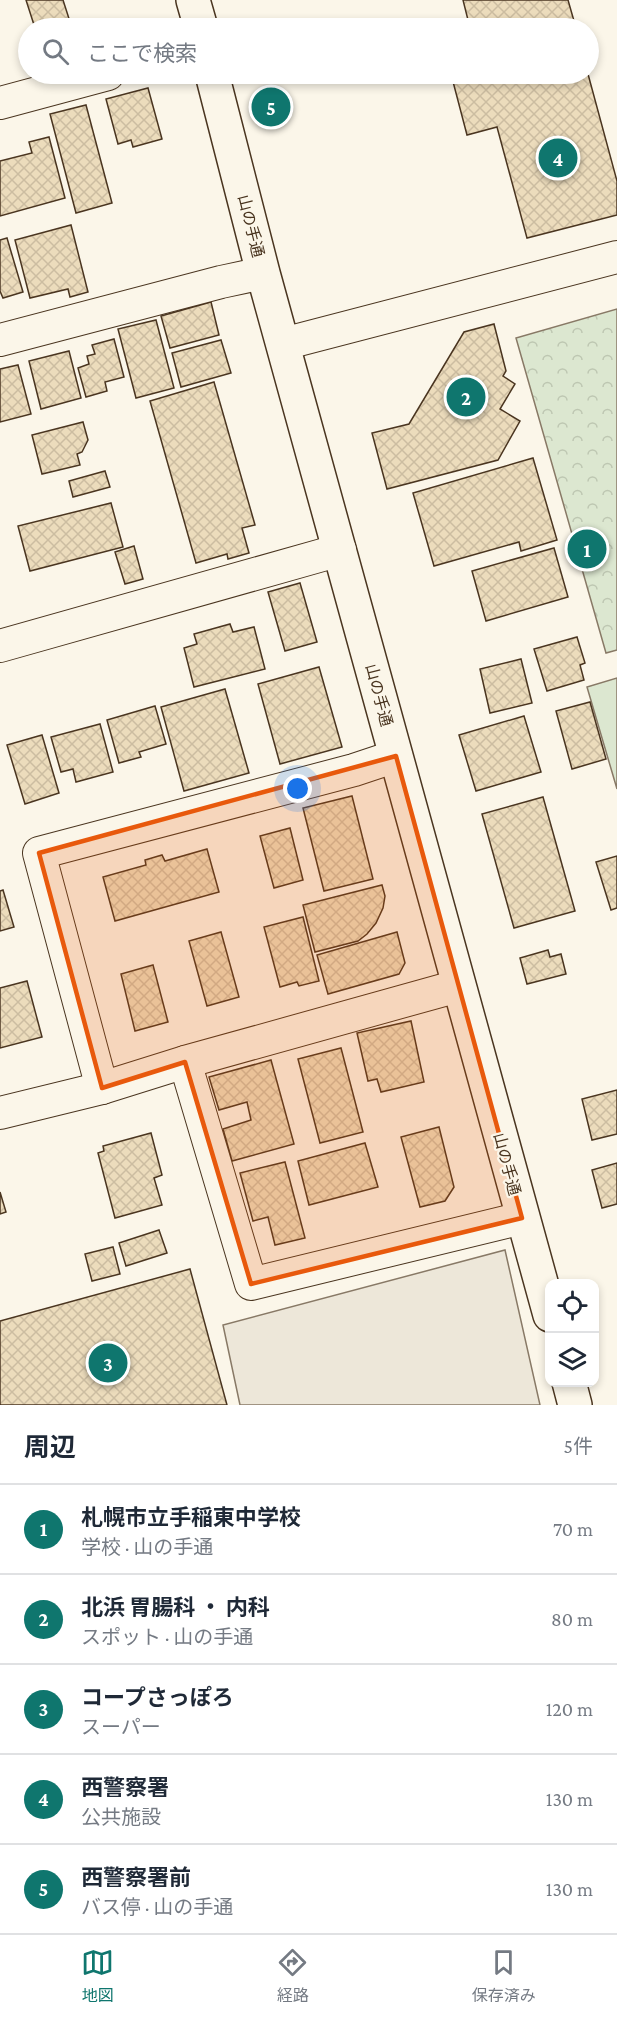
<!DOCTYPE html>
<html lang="ja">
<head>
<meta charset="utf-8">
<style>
	body { margin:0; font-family:"Crimson Pro","Noto Sans JP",serif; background:#f6f6f7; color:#1f2937 }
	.controls { position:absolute; right:18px; bottom:18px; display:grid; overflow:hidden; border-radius:12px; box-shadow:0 3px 9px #0003 }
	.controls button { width:54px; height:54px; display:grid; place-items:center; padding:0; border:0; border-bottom:2px solid #e0e1e3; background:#fff; color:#1f2937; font:30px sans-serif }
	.you { position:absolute; left:298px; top:789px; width:21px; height:21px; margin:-15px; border:4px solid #fff; border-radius:50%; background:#1a73e8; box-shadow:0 0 0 9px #1a73e833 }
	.badge { display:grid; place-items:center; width:39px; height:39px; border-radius:50%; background:#0f766e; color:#fff; font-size:20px; font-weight:700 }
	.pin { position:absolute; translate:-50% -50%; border:3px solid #fff; box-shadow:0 2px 6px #0006 }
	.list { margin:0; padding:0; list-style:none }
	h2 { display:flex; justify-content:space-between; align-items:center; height:78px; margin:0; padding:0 24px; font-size:26px }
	h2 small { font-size:20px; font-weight:400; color:#747a83 }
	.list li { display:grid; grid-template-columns:39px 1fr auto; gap:18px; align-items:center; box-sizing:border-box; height:90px; padding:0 24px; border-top:2px solid #e0e1e3 }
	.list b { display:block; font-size:22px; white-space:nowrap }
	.list p { margin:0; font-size:20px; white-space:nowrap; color:#747a83 }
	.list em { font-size:20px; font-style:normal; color:#747a83 }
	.icon { flex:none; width:33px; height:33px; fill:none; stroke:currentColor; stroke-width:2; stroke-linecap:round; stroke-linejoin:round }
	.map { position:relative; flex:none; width:617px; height:1405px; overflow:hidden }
	.search { position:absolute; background:#fff; box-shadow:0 3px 9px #0003; left:18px; right:18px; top:18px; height:66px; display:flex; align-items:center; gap:15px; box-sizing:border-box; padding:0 21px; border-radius:33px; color:#747a83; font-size:22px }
	.sheet { height:528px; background:#fff }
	nav { display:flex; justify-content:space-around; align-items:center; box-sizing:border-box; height:84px; border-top:2px solid #e0e1e3; background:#fff; font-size:16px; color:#747a83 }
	nav a { display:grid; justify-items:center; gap:3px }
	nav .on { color:#0f766e }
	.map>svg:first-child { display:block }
	.park { fill:url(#park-crowns); stroke:#887966; stroke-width:1.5 }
	.pitch { fill:#dce7d0; stroke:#887966; stroke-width:1.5 }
	.parking { fill:#ede7d9; stroke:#887966; stroke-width:1.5 }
	.building { fill:url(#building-cross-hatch); stroke:#4a3520; stroke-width:1.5 }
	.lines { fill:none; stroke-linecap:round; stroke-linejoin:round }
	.street-casing { stroke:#4a3520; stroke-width:34 }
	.primary-casing { stroke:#4a3520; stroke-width:36 }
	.street { stroke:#fbf6e9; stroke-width:32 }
	.primary { stroke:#fbf6e9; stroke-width:33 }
	.marked { fill:#e8590c; fill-opacity:0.2; stroke:#e8590c; stroke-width:4.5; stroke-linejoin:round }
	.labels { text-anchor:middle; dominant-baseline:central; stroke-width:4.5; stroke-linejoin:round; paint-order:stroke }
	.street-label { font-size:16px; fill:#4a3520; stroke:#fbf6e9 }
</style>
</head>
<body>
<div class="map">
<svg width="617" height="1405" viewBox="0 0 617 1405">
	<defs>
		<pattern id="park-crowns" width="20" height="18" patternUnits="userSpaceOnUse" patternTransform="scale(1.5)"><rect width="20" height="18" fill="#dce7d0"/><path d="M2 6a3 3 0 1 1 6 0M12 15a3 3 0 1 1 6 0" fill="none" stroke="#bec7b2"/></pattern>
		<pattern id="building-cross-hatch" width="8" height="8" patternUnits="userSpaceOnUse" patternTransform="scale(1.5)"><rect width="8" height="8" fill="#ecdcbc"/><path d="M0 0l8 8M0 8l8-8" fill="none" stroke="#ccbda1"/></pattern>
	</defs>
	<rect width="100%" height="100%" fill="#fbf6e9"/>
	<path class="park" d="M 617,309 L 617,650 L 606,653 L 516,338 Z"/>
	<path class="pitch" d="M 617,678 L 617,789 L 587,687 Z"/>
	<path class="parking" d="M 505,1250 L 540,1405 L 240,1405 L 223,1325 Z"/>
	<g class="building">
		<path d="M 26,0 L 63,0 L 72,28 L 35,28 Z"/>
		<path d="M 463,0 L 568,0 L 576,28 L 470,28 Z"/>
		<path d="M 451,74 L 588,74 L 617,181 L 617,215 L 527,238 L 497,127 L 467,135 Z"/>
		<path d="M 148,88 L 162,139 L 133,147 L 131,140 L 118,144 L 106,99 Z"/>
		<path d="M 86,105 L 112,203 L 76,213 L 50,114 Z"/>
		<path d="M 49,137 L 65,198 L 0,216 L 0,161 L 32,153 L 29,142 Z"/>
		<path d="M 71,225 L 88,292 L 70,297 L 68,289 L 30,298 L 15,240 Z"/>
		<path d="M 7,238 L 23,292 L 3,298 L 0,291 L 0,240 Z"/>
		<path d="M 211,302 L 219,335 L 170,348 L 161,316 Z"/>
		<path d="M 156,320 L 174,388 L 136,398 L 118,329 Z"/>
		<path d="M 494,324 L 506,371 L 503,376 L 515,384 L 500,409 L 520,421 L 498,460 L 387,489 L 372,433 L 409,424 L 464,332 Z"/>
		<path d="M 114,339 L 124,377 L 105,382 L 107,391 L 86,397 L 78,368 L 89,364 L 87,356 L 95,354 L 92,345 Z"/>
		<path d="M 221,340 L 231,373 L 181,387 L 172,353 Z"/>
		<path d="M 69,351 L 81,398 L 41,409 L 29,361 Z"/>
		<path d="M 18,365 L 31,414 L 0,422 L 0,369 Z"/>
		<path d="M 214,382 L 255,525 L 242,528 L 249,553 L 228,559 L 227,554 L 196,563 L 150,401 Z"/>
		<path d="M 83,422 L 88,440 L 82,452 L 77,454 L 80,465 L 42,474 L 32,435 Z"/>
		<path d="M 533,458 L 557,540 L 521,551 L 519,542 L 434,566 L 413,493 Z"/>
		<path d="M 105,471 L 110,487 L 73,497 L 69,481 Z"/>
		<path d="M 111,503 L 123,547 L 30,571 L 18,526 Z"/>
		<path d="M 134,546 L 143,579 L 125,584 L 115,552 Z"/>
		<path d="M 554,548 L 568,597 L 486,621 L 472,571 Z"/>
		<path d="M 300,583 L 317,642 L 285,651 L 268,592 Z"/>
		<path d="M 230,624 L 233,632 L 254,627 L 265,669 L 194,687 L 184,648 L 197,644 L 194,634 Z"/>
		<path d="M 577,637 L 585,663 L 580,665 L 584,680 L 547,691 L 534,649 Z"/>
		<path d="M 521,659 L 532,703 L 490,713 L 480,669 Z"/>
		<path d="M 319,667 L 342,747 L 280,764 L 258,684 Z"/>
		<path d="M 225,689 L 249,773 L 184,791 L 161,707 Z"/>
		<path d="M 590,702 L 606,759 L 572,769 L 556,711 Z"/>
		<path d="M 155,706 L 166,744 L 139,752 L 141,757 L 119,763 L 107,720 Z"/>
		<path d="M 524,716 L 541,772 L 476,791 L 459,735 Z"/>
		<path d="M 100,724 L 113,772 L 76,782 L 73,769 L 61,772 L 51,737 Z"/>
		<path d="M 42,735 L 59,793 L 25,804 L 7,745 Z"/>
		<path d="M 352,796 L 373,879 L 324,891 L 303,808 Z"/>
		<path d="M 543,797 L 575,911 L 514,928 L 482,814 Z"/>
		<path d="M 290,828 L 303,880 L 274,888 L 260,836 Z"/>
		<path d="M 207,849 L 219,892 L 115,921 L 103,877 L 146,865 L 145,860 L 162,855 L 165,861 Z"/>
		<path d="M 617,856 L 617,908 L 611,910 L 596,862 Z"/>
		<path d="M 382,885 L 385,896 L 383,908 L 376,923 L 367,934 L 358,941 L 315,952 L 303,905 Z"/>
		<path d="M 3,890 L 14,927 L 0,931 L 0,891 Z"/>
		<path d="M 303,917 L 319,981 L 299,986 L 297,982 L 280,987 L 264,927 Z"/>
		<path d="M 221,932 L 239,997 L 207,1006 L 189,941 Z"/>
		<path d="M 397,932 L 405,963 L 399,974 L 328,994 L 317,955 Z"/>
		<path d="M 548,950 L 550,957 L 561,954 L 566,974 L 527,984 L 520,958 Z"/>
		<path d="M 153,965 L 168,1022 L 135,1031 L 121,974 Z"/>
		<path d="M 27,981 L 42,1037 L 0,1048 L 0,988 Z"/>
		<path d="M 411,1021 L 424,1082 L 381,1092 L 377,1079 L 368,1081 L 357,1033 Z"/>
		<path d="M 341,1048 L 363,1132 L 320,1143 L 298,1059 Z"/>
		<path d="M 271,1060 L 294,1144 L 232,1161 L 223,1129 L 251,1120 L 247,1102 L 219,1110 L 209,1077 Z"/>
		<path d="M 617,1090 L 617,1134 L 592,1140 L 582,1099 Z"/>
		<path d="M 439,1127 L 454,1187 L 445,1201 L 420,1207 L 401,1137 Z"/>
		<path d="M 151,1133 L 162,1175 L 154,1178 L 162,1205 L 115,1218 L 98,1153 L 104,1151 L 103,1146 Z"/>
		<path d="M 365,1143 L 378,1187 L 309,1205 L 298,1161 Z"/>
		<path d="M 285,1162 L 305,1238 L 275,1245 L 268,1217 L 253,1221 L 240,1173 Z"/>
		<path d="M 617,1163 L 617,1204 L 602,1208 L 592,1170 Z"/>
		<path d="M 0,1192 L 6,1212 L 0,1214 Z"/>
		<path d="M 159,1230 L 167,1253 L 126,1266 L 119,1243 Z"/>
		<path d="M 113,1247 L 120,1274 L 92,1281 L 85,1254 Z"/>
		<path d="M 190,1269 L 227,1405 L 0,1405 L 0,1321 Z"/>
	</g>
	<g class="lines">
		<g class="street-casing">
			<g id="street">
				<path d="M 0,103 L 108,74"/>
				<path d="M 0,340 L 221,282 L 263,273"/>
				<path d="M 283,344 L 617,257"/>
				<path d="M 0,646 L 340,550"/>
				<path d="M 185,1062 L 251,1284 L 522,1218"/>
				<path d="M 102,1088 L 39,853 L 354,770 L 396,756"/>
				<path d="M 0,1113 L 102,1088 L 185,1062 L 458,986"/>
			</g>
		</g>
		<g class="primary-casing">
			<g id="primary">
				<path d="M 193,0 L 201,28"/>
				<path d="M 212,74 L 263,273 L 550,1315"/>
				<path d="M 569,1382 L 575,1405"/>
			</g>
		</g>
		<use href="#street" class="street"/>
		<use href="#primary" class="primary"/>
	</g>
	<path class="marked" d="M 396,756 L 522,1218 L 251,1284 L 185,1062 L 102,1088 L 39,853 Z"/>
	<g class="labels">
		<g class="street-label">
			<text transform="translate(251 226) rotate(76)">山の手通</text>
			<text transform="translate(379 695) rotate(75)">山の手通</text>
			<text transform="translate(507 1164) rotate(75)">山の手通</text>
		</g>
	</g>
</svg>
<div class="controls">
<button><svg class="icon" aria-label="locate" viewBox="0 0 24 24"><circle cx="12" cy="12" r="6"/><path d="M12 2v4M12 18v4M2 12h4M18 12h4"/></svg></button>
<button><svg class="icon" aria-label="layers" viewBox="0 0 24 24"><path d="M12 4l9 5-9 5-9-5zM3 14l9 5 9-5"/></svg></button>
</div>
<div class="you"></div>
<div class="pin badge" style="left:587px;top:549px">1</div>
<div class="pin badge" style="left:466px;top:397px">2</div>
<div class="pin badge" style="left:108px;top:1363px">3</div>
<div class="pin badge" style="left:558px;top:158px">4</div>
<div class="pin badge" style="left:271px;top:107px">5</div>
<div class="search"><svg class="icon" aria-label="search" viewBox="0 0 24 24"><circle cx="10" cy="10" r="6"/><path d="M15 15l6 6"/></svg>ここで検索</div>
</div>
<section class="sheet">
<h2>周辺<small>5件</small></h2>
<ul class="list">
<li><span class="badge">1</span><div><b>札幌市立手稲東中学校</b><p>学校 · 山の手通</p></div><em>70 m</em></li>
<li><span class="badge">2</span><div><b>北浜 胃腸科 ・ 内科</b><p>スポット · 山の手通</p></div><em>80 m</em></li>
<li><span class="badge">3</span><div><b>コープさっぽろ</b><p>スーパー</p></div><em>120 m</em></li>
<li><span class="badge">4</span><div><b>西警察署</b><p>公共施設</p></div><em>130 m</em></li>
<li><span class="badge">5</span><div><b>西警察署前</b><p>バス停 · 山の手通</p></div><em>130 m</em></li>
</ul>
</section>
<nav>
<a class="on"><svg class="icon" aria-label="map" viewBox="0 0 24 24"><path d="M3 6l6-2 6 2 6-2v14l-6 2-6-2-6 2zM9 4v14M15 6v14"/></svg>地図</a>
<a><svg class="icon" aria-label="directions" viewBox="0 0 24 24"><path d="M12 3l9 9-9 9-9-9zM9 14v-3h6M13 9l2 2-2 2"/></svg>経路</a>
<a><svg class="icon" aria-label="saved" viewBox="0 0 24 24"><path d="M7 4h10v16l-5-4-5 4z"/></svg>保存済み</a>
</nav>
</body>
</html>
